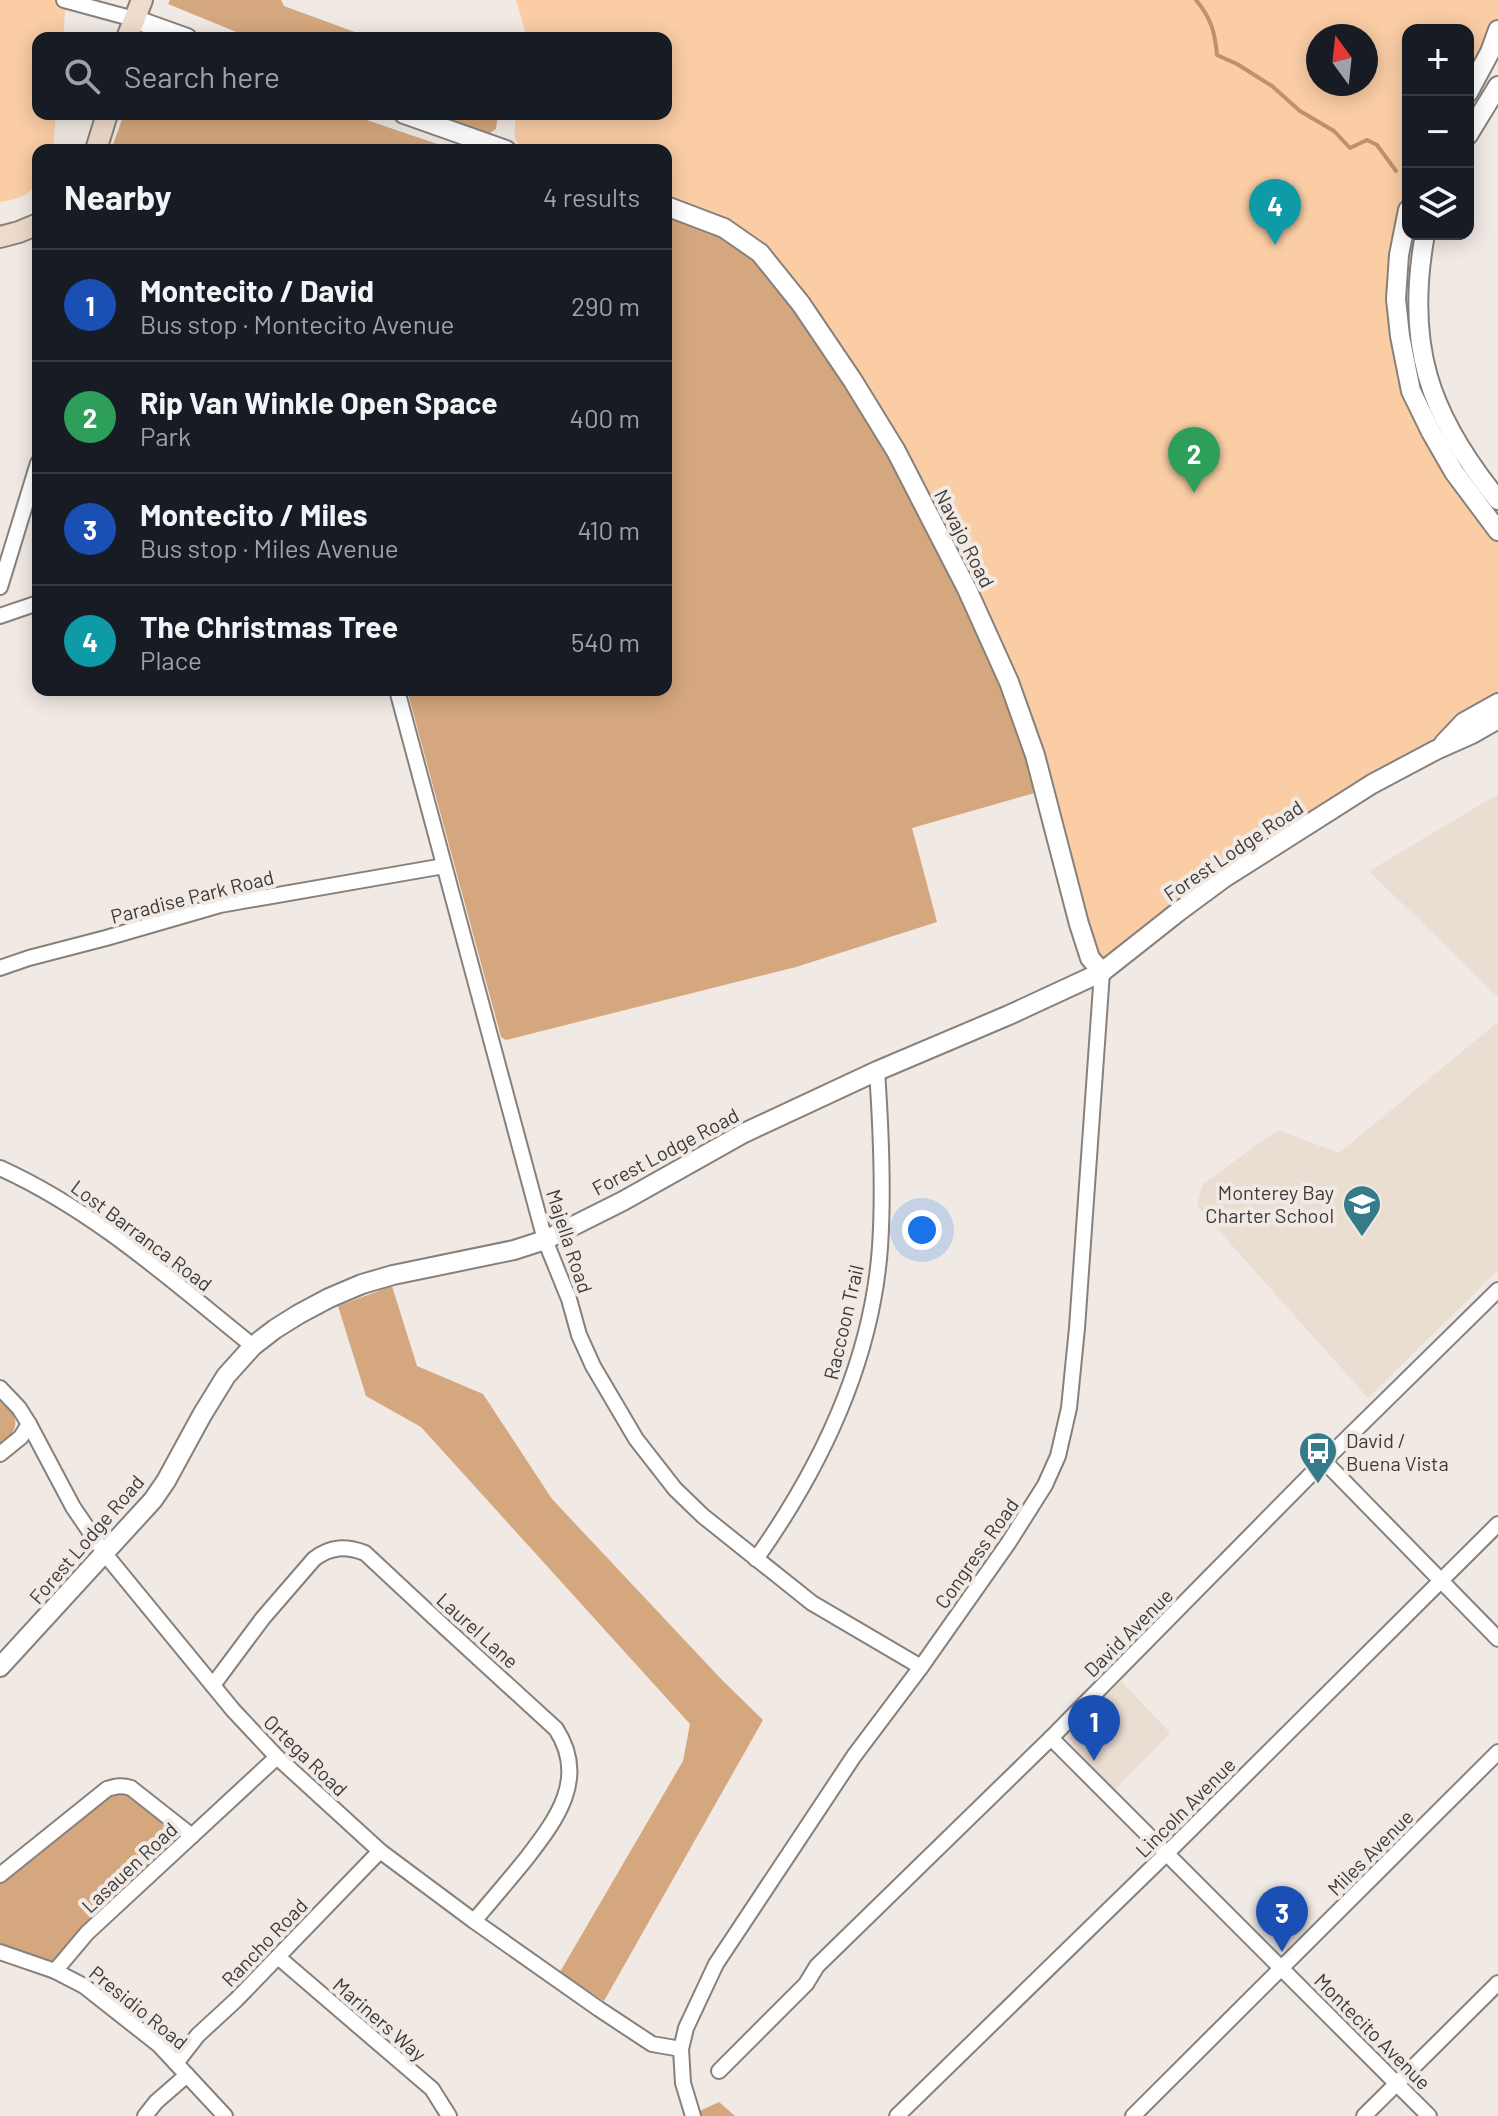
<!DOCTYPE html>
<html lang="en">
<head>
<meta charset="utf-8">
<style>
	body { margin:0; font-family:Barlow,sans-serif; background:#242831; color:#f1f3f6 }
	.controls { position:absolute; right:24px; top:24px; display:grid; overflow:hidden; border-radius:16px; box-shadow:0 4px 20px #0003 }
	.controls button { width:72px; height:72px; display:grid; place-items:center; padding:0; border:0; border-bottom:2px solid #363941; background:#171b24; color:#f1f3f6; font:40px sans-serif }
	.compass { position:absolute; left:1306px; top:24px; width:72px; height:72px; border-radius:50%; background:#171b24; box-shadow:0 4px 20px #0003; rotate:345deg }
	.you { position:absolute; left:922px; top:1230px; width:28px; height:28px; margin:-20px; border:6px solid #fff; border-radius:50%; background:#1a73e8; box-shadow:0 0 0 12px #1a73e833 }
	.badge { display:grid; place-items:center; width:52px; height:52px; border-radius:50%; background:#2563eb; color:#fff; font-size:26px; font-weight:700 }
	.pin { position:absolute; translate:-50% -66px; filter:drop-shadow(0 2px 4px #0008) }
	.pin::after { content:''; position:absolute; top:42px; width:28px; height:24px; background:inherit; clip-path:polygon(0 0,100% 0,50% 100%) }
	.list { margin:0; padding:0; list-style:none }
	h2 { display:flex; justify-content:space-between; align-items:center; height:104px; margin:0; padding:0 32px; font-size:34px }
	h2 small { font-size:26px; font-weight:400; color:#9ea1a6 }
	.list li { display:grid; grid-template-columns:52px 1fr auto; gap:24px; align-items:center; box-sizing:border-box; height:112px; padding:0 32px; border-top:2px solid #363941 }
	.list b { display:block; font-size:30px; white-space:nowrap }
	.list p { margin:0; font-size:26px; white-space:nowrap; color:#9ea1a6 }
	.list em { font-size:26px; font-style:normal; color:#9ea1a6 }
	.icon { flex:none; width:44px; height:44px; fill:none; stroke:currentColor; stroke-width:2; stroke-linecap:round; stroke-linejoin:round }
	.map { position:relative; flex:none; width:1498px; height:2116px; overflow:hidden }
	.search { position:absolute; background:#171b24; box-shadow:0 4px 20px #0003; left:32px; top:32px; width:640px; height:88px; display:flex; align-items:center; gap:20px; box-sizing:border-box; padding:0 28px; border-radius:16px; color:#9ea1a6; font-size:30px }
	.panel { position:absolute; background:#171b24; box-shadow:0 4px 20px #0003; left:32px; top:144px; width:640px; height:552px; border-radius:16px }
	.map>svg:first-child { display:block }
	.built { fill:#eaddd2 }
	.green { fill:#facda5; fill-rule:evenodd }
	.forest { fill:#d5a77e }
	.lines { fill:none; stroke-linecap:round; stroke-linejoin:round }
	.stream { stroke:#bf9169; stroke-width:4 }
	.minor-casing { stroke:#87807b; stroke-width:18 }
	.tertiary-casing { stroke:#87807b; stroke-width:22 }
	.secondary-casing { stroke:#87807b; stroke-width:24 }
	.minor { stroke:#fff; stroke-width:14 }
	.tertiary { stroke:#fff; stroke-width:18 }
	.secondary { stroke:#efdbc9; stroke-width:20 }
	.labels { text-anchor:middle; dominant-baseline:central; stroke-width:8; stroke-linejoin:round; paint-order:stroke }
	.street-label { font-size:20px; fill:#3e3b39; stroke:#f0e9e4 }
	.poi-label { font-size:20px; fill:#3e3b39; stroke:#f0e9e4; text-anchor:end }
</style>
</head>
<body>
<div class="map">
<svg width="1498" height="2116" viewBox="0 0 1498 2116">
	<rect width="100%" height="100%" fill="#f0e9e4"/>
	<g class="built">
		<path d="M 1498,794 L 1498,997 L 1369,871 Z"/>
		<path d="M 1498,1022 L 1498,1270 L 1368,1398 L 1197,1206 L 1203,1184 L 1278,1130 L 1339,1153 Z"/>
		<path d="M 1121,1681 L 1170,1733 L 1114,1790 L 1078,1752 L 1069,1736 L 1071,1730 Z"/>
	</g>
	<g class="green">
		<path d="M 0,0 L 66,0 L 63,38 L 38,38 L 38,114 L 56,114 L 53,150 L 38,150 C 38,185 39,196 0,202 Z"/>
		<path d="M 516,0 L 1498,0 L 1498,30 L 1468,93 L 1468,30 L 1408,30 L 1408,210 L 1399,255 L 1411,391 L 1498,531 L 1498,703 L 1372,784 L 1102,972 L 1045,790 L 666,206 L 666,150 L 529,150 C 508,141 516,132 516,114 L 666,114 L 666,38 L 527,38 ZM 1318,36 L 1366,36 L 1366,84 L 1318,84 Z"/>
	</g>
	<g class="forest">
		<path d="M 170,0 L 281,0 L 284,6 L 371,38 L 251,38 L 168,4 Z"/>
		<path d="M 124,114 L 349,114 L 455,150 L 111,150 Z"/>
		<path d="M 434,114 L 498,114 L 496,129 L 490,133 L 478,133 Z"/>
		<path d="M 666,206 L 724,228 L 801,304 L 967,589 L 1045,790 L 912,828 L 937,922 L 796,967 L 506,1040 L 501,1037 L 407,690 L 666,690 Z"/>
		<path d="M 392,1286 L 417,1366 L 483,1394 L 552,1499 L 722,1680 L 763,1720 L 604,2001 L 560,1972 L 683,1761 L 690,1724 L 421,1427 L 366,1396 L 338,1306 Z"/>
		<path d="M 0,1399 C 19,1418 22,1427 0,1445 Z"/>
		<path d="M 117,1791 L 129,1794 L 182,1836 L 55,1959 L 48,1962 L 0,1948 L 0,1882 Z"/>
		<path d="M 719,2102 L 735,2116 L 689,2116 Z"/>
	</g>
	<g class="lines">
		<path class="stream" d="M 1196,0 C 1211,18 1215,32 1217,55 L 1237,64 L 1272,86 L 1300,111 L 1334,131 L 1350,148 L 1367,140 L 1377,145 L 1396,171"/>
		<g class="minor-casing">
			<g id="minor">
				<path d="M 64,0 L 134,19"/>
				<path d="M 0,587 L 38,463"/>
				<path d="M 0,616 L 38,603"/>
				<path d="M 397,690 L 545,1240 L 569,1299 L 579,1335 L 593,1366 L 636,1439 L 675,1489 L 703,1516 L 812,1603 L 921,1667"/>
				<path d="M 0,968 L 29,958 L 106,938 L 220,905 L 444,866"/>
				<path d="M 0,1168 C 95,1211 172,1281 253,1346"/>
				<path d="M 0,1388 L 19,1408 L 29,1424 L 73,1507 L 105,1554 L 233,1710 L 277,1757 L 380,1851 L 474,1921 L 599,2009 L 652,2044 L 681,2049"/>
				<path d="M 0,1454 L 21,1437 L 29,1424"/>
				<path d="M 1324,1461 L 1498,1639"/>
				<path d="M 756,1559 C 821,1467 872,1361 880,1247 C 884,1188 881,1129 877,1071"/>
				<path d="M 213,1685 L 263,1618 L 314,1559 C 331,1546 346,1546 365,1553 L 439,1622 L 556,1729 C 588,1778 557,1819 526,1859 C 509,1880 491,1901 474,1921"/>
				<path d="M 1051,1738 L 1429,2116"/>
				<path d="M 0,1875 L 107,1789 C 116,1786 122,1785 131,1788 L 192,1836"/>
				<path d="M 0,1952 L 55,1971 L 87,1933 L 277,1757"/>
				<path d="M 278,1957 L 432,2089 L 449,2116"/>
				<path d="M 55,1971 L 84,1986 L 159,2045 L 225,2116"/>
				<path d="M 177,2062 L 198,2035 L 236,2000 L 380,1851"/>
				<path d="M 719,2071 L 806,1984 L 817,1966 L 1051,1738 L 1324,1461 L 1498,1290"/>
				<path d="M 145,2116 L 156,2102 L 187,2075"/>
				<path d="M 693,2116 L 683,2083 L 681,2049 L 686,2028 L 716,1964 L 854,1756 L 921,1667 L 1009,1542 L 1045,1485 L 1058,1456 L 1069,1408 L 1077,1328 L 1102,972"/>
				<path d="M 897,2116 L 1166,1854 L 1498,1524"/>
				<path d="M 1133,2116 L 1498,1752"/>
				<path d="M 1364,2116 L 1498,1983"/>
			</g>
		</g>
		<g class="tertiary-casing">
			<g id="tertiary">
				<path d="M 134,19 L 187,38"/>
				<path d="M 1468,93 L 1490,52 L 1498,30"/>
				<path d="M 404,114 L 506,150"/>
				<path d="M 1468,135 L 1498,86"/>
				<path d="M 666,206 L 724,228 L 760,253 L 801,304 L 853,381 L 896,451 L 967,589 L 1009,682 L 1035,755 L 1079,924 L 1090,958 L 1102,972"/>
				<path d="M 1408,210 L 1399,255 L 1396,299 L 1400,336 L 1411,391 L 1431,432 L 1454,472 L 1498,531"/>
				<path d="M 1425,234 C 1405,344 1428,414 1498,500"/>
				<path d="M 1444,743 L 1464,722 L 1498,703"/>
				<path d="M 0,1667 L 153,1500 L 166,1481 L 202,1415 L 226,1376 L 253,1346 L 275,1329 L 299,1314 L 329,1298 L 362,1284 L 393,1275 L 514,1250 L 545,1240 L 623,1201 L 744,1133 L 877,1071 L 1009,1015 L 1102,972 L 1178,912 L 1224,878 L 1372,784 L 1436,750 L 1472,734 L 1498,719"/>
			</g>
		</g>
		<g class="secondary-casing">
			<g id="secondary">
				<path d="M 127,38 L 142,0"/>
				<path d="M 96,150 L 107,114"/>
				<path d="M 0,237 L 19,232 L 38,224"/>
			</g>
		</g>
		<use href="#minor" class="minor"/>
		<use href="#tertiary" class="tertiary"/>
		<use href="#secondary" class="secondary"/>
	</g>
	<defs>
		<g id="school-pin" transform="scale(2)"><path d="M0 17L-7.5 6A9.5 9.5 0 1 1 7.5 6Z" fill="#367b89" stroke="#f0e9e4"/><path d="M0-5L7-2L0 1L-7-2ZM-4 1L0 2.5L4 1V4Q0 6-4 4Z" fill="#fff"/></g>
		<g id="bus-pin" transform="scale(2)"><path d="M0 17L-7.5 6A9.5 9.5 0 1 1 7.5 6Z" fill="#367b89" stroke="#f0e9e4"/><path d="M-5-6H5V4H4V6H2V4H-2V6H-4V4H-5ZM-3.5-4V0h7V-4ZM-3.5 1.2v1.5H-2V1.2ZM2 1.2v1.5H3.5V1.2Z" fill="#fff"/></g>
	</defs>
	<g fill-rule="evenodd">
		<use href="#school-pin" x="1362" y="1204"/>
		<use href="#bus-pin" x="1318" y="1451"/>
	</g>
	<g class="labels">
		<g class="street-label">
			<text transform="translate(965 538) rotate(63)">Navajo Road</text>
			<text transform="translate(1233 850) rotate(-34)">Forest Lodge Road</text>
			<text transform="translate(192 896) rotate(-14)">Paradise Park Road</text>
			<text transform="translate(665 1151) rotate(-28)">Forest Lodge Road</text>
			<text transform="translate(142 1235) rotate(37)">Lost Barranca Road</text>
			<text transform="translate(570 1241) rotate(72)">Majella Road</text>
			<text transform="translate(843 1322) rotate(-77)">Raccoon Trail</text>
			<text transform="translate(86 1539) rotate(-49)">Forest Lodge Road</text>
			<text transform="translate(976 1553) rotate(-55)">Congress Road</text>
			<text transform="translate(478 1630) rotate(42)">Laurel Lane</text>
			<text transform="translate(1128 1632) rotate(-45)">David Avenue</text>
			<text transform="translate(306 1755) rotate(44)">Ortega Road</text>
			<text transform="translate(1185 1807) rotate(-45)">Lincoln Avenue</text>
			<text transform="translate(1370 1852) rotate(-45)">Miles Avenue</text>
			<text transform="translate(129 1867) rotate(-43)">Lasauen Road</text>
			<text transform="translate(264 1942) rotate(-46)">Rancho Road</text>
			<text transform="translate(139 2007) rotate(39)">Presidio Road</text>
			<text transform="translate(380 2019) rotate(41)">Mariners Way</text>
			<text transform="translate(1373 2031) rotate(45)">Montecito Avenue</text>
		</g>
		<g class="poi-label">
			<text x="1334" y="1192">Monterey Bay<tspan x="1334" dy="23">Charter School</tspan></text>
			<text x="1346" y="1440" text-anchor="start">David /<tspan x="1346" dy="23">Buena Vista</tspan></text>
		</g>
	</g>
</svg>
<div class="controls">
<button>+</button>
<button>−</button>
<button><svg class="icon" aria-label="layers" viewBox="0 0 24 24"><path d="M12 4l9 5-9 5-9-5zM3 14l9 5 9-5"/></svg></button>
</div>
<svg class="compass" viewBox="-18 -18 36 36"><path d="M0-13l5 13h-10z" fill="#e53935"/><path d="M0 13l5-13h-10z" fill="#9ea1a6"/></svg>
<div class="you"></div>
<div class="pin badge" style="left:1094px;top:1761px;background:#1a4fb4">1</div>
<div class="pin badge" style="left:1194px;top:493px;background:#2e9e5b">2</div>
<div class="pin badge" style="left:1282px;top:1952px;background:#1a4fb4">3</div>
<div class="pin badge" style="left:1275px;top:245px;background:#0f9aa8">4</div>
<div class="search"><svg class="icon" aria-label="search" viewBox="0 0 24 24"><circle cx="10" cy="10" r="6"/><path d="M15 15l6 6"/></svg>Search here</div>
<section class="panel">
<h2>Nearby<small>4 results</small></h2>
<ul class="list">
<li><span class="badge" style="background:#1a4fb4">1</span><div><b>Montecito / David</b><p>Bus stop · Montecito Avenue</p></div><em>290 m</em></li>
<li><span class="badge" style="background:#2e9e5b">2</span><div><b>Rip Van Winkle Open Space</b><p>Park</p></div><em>400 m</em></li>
<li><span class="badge" style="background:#1a4fb4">3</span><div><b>Montecito / Miles</b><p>Bus stop · Miles Avenue</p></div><em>410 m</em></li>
<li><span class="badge" style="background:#0f9aa8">4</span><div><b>The Christmas Tree</b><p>Place</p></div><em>540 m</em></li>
</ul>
</section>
</div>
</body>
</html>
